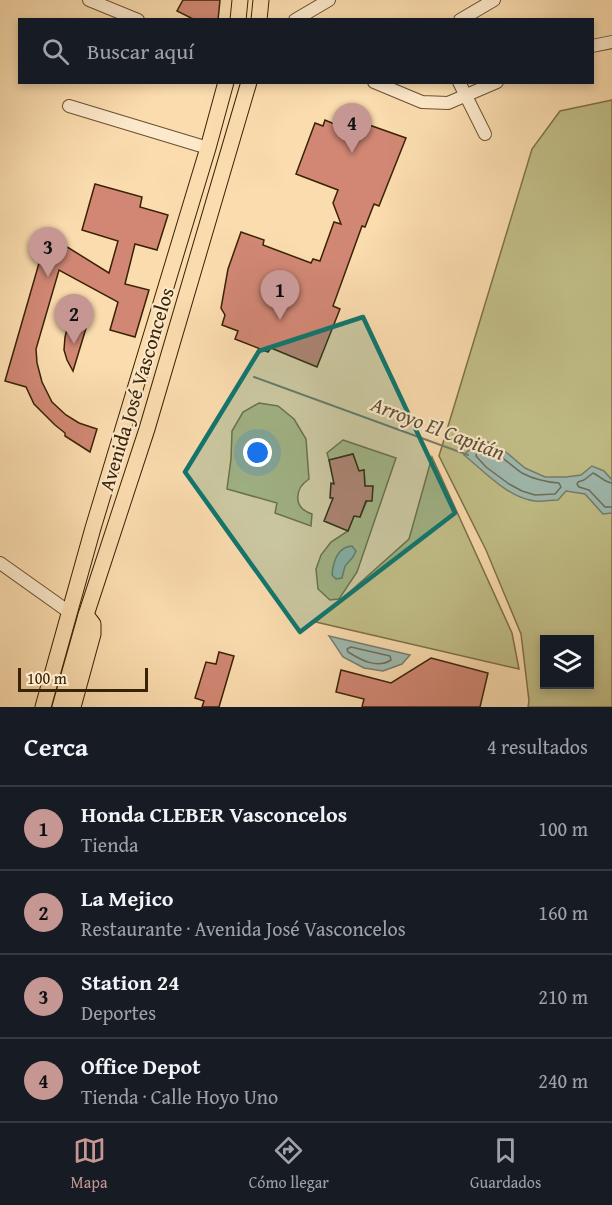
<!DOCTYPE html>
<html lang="es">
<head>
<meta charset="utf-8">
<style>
	body { margin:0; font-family:"Gentium Book Plus",serif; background:#242831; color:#f1f3f6 }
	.controls { position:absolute; right:18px; bottom:18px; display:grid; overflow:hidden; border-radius:0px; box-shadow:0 3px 9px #0003 }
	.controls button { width:54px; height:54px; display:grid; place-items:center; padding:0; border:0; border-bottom:2px solid #363941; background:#171b24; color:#f1f3f6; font:30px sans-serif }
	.scale { position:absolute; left:18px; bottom:15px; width:130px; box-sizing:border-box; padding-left:6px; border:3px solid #392305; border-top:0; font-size:16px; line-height:21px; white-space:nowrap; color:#392305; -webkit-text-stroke:4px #fce8ca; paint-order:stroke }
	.you { position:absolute; left:258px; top:453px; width:21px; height:21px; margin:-15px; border:4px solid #fff; border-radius:50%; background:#1a73e8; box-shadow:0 0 0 9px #1a73e833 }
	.badge { display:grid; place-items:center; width:39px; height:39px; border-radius:50%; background:#c59692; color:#111; font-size:20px; font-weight:700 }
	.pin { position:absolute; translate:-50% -50px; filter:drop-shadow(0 2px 3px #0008) }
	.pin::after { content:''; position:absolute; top:32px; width:21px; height:18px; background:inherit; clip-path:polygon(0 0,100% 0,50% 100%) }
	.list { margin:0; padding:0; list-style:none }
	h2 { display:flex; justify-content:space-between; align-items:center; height:78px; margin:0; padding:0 24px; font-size:26px }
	h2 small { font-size:20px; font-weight:400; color:#9ea1a6 }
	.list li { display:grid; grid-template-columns:39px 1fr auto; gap:18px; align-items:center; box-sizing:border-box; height:84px; padding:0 24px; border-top:2px solid #363941 }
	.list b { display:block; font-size:22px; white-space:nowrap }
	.list p { margin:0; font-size:20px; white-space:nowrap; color:#9ea1a6 }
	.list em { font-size:20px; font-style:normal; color:#9ea1a6 }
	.icon { flex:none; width:33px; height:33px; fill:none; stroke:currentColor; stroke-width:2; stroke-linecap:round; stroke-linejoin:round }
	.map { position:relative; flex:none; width:612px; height:707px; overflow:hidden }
	.search { position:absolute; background:#171b24; box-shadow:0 3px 9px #0003; left:18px; right:18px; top:18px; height:66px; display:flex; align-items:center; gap:15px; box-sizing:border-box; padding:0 21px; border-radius:0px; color:#9ea1a6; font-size:22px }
	.sheet { height:414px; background:#171b24 }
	nav { display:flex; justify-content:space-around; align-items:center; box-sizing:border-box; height:84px; border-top:2px solid #363941; background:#171b24; font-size:16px; color:#9ea1a6 }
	nav a { display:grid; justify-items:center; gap:3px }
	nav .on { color:#c59692 }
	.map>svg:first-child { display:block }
	.green { fill:#c2bf88; stroke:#7e7146; stroke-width:1.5; fill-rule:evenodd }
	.water { fill:#9fbab0; stroke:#767e6c; stroke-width:1.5 }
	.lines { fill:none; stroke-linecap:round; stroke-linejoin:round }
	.shore { stroke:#6c6e5a; stroke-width:1.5 }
	.stream { stroke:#767e6c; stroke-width:2 }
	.building { fill:#d18774; stroke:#392305; stroke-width:1.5 }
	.minor-casing { stroke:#6a512f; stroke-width:14 }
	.major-casing { stroke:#392305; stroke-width:17 }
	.minor { stroke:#fce8ca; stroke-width:12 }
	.major { stroke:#fbdcae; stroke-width:15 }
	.marked { fill:#0f766e; fill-opacity:0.2; stroke:#0f766e; stroke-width:4.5; stroke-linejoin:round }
	.labels { text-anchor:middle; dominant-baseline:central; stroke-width:4.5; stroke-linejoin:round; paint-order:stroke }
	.street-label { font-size:20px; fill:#392305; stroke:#fce8ca }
	.water-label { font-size:21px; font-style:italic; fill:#585038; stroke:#fce8ca }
</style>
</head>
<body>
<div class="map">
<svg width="612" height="707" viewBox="0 0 612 707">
	<rect width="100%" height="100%" fill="#fbdcae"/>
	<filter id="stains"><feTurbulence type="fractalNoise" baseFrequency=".00333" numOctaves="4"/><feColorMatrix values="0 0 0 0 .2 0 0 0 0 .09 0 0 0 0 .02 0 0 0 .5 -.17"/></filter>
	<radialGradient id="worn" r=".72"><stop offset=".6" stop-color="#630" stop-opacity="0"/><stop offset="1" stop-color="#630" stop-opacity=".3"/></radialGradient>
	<g class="green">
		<path d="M 612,100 L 612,707 L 528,707 L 529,701 L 521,634 L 486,550 L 439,456 L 532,149 L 560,111 ZM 544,640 L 590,640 L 590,684 L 544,684 Z"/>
		<path d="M 259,403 L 278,406 L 294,419 L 306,439 L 309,479 C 294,489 293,508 312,514 L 311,526 L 275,513 L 277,503 L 227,489 L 231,459 L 232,431 L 243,412 Z"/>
		<path d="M 343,440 L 396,458 L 357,572 L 339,599 L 330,600 L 318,589 L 316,569 L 321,555 L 331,542 L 348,531 L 354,516 L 360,517 L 373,487 L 365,486 L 364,470 L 359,471 L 353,454 L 329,460 L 327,453 Z"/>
		<path d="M 432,457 L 512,633 L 519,669 L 316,622 L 409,539 Z"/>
	</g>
	<g class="water">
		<path d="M 488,442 L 506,452 L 525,468 L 545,477 L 566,477 L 581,475 L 592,466 L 604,471 L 612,480 L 612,513 L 603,514 L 585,494 L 566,491 L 558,500 C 551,500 542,502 535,501 C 508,498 484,471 464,455 L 472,447 Z"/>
		<path d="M 352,546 L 356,551 L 353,557 L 345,566 L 342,578 L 336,579 L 332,575 C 333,563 337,547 352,546 Z"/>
		<path d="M 329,636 L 410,655 L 402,664 L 383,671 L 364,668 L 343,657 Z"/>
	</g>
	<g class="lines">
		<g class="shore">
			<path d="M 486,449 C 501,454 510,465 522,473 C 535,480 546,482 559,483 L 561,487 L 555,494 L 535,495 L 522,491 L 509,484 L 486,467 L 476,456 L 477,452 Z"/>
			<path d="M 612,483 C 605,483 600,476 593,473 L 584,480 L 578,482 L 577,484 L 579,487 L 589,490 L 605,507 L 612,507"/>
			<path d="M 351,647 L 390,656 L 391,660 C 377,669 361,660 348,652 L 347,649 Z"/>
		</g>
		<path class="stream" d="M 254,377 L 468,455"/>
	</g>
	<g class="building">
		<path d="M 183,0 L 220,0 L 218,20 L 195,20 L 177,11 Z"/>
		<path d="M 341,115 L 406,138 L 379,206 L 374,204 L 365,227 L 362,226 L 333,306 L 340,309 L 317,367 L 271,348 L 268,352 L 235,339 L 238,331 L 222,325 L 225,315 L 221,308 L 228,269 L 241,232 L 264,240 L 263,245 L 311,263 L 313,259 L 320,261 L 334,222 L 341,224 L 333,203 L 338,190 L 296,174 L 315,123 L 323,126 L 325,120 L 339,126 Z"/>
		<path d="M 95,184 L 142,197 L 140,207 L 168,215 L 157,250 L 135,244 L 125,284 L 149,290 L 135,337 L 110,330 L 118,302 L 59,270 L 36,349 L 37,363 L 42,382 L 52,402 L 66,415 L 79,423 L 97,429 L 90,452 L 65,436 L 65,433 L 55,425 L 34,404 L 26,387 L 5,381 L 46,239 L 64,245 L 109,273 L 118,241 L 82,230 Z"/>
		<path d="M 70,310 L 90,315 L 73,371 L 67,360 L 64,350 L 65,337 L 68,325 L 66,323 Z"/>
		<path d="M 353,454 L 359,471 L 364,470 L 365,486 L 373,486 L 372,501 L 366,501 L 360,517 L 354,516 L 348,531 L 324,521 L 333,498 L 330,498 L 331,483 L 334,484 L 329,460 Z"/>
		<path d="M 219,652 L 234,656 L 219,707 L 202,707 L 204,701 L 195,698 L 206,662 L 216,664 Z"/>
		<path d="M 431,658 L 488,673 L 480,707 L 362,707 L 364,699 L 336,692 L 341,670 L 391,683 Z"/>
	</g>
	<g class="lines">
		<g class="minor-casing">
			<g id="minor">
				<path d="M 89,0 L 138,20"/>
				<path d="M 295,20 L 329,0"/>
				<path d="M 460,20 L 494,0"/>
				<path d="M 592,46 L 612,42"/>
				<path d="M 374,82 L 422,102 L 448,103 L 497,82"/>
				<path d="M 459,82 L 485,134"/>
				<path d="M 69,106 L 208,148"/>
				<path d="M 0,563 L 69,612"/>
			</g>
		</g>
		<g class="major-casing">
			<g id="major">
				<path d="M 238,20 L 240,0"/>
				<path d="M 259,20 L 261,0"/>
				<path d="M 43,707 L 93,528 L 208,148 L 226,82"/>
				<path d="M 60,707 L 86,615 L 147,429 L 249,82"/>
				<path d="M 73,707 L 93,634 L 93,624 L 86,615"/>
			</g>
		</g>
		<use href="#minor" class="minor"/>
		<use href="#major" class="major"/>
	</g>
	<path class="marked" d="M 363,317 L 455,513 L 300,632 L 185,472 L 259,351 Z"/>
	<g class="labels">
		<g class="street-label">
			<text transform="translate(136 389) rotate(-73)">Avenida José Vasconcelos</text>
		</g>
		<g class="water-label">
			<text transform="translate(438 428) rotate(21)">Arroyo El Capitán</text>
		</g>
	</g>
	<rect width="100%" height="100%" filter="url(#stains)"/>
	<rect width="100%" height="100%" fill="url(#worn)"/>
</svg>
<div class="controls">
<button><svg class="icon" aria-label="layers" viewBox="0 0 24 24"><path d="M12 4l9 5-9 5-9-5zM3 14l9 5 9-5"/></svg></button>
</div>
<div class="scale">100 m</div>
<div class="you"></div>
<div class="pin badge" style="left:280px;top:320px">1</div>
<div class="pin badge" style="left:74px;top:344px">2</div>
<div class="pin badge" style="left:48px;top:277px">3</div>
<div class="pin badge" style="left:352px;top:153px">4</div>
<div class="search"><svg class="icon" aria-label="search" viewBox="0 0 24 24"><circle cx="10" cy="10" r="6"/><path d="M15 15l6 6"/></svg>Buscar aquí</div>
</div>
<section class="sheet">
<h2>Cerca<small>4 resultados</small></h2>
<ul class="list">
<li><span class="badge">1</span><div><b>Honda CLEBER Vasconcelos</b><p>Tienda</p></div><em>100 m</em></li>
<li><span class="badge">2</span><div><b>La Mejico</b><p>Restaurante · Avenida José Vasconcelos</p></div><em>160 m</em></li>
<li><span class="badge">3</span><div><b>Station 24</b><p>Deportes</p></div><em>210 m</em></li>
<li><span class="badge">4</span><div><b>Office Depot</b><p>Tienda · Calle Hoyo Uno</p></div><em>240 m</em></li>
</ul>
</section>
<nav>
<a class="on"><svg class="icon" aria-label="map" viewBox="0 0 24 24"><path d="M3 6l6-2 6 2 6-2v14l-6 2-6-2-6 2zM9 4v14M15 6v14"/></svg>Mapa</a>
<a><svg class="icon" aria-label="directions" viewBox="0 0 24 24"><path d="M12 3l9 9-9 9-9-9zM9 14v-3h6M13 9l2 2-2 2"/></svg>Cómo llegar</a>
<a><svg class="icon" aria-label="saved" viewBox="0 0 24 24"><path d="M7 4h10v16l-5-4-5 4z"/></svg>Guardados</a>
</nav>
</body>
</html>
